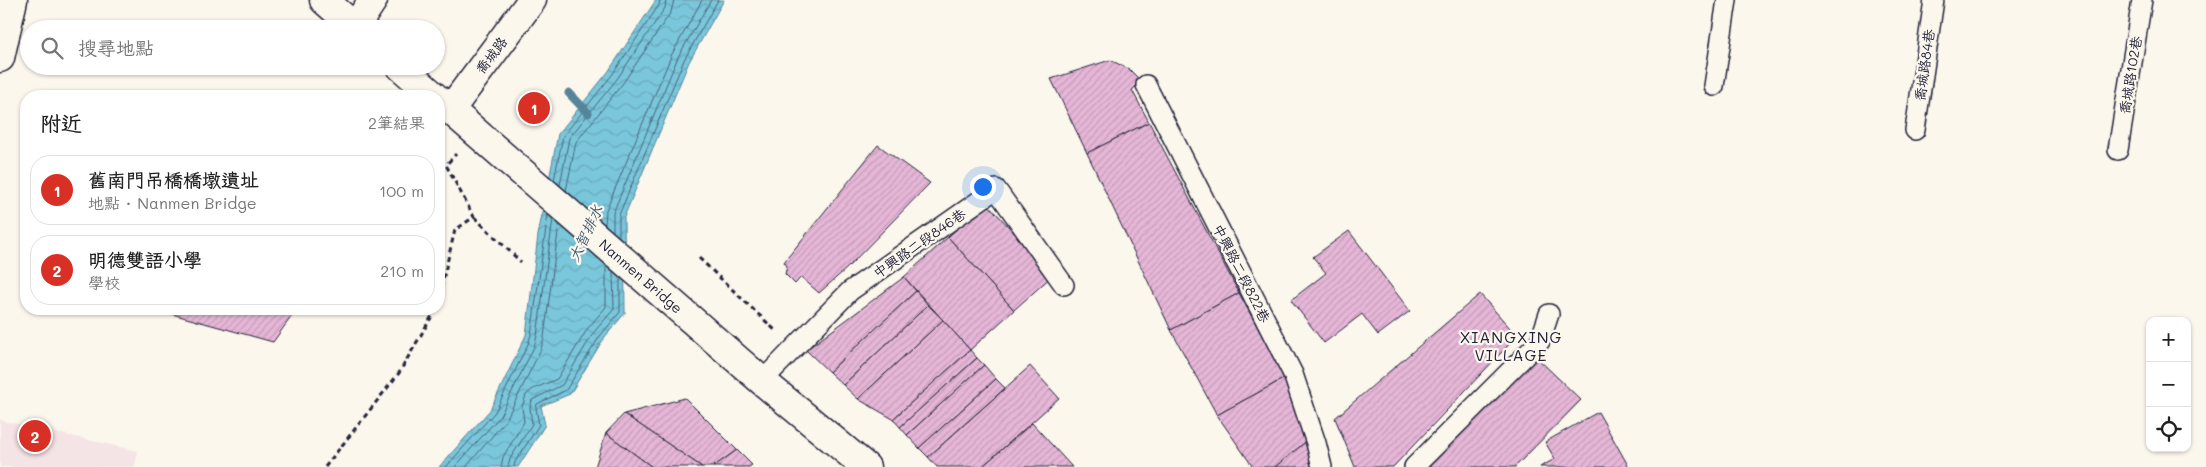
<!DOCTYPE html>
<html lang="zh-TW">
<head>
<meta charset="utf-8">
<style>
	body { margin:0; font-family:Mali,"LXGW WenKai TC",sans-serif; background:#f6f6f6; color:#222 }
	.controls { position:absolute; right:15px; bottom:15px; display:grid; overflow:hidden; border-radius:10px; box-shadow:0 1px 4px #0004 }
	.controls button { width:45px; height:45px; display:grid; place-items:center; padding:0; border:0; border-bottom:1px solid #e0e0e0; background:#fff; color:#222; font:25px sans-serif }
	.you { position:absolute; left:982px; top:186px; width:18px; height:18px; margin:-12px; border:4px solid #fff; border-radius:50%; background:#1a73e8; box-shadow:0 0 0 8px #1a73e833 }
	.badge { display:grid; place-items:center; width:32px; height:32px; border-radius:50%; background:#d93025; color:#fff; font-size:16px; font-weight:700 }
	.pin { position:absolute; translate:-50% -50%; border:2px solid #fff; box-shadow:0 1px 5px #0006 }
	.list { margin:0; padding:0; list-style:none }
	h2 { display:flex; justify-content:space-between; align-items:center; height:65px; margin:0; padding:0 20px; font-size:21px }
	h2 small { font-size:16px; font-weight:400; color:#767676 }
	.list li { display:grid; grid-template-columns:32px 1fr auto; gap:15px; align-items:center; box-sizing:border-box; height:70px; margin:0 10px 10px; padding:0 10px; border:1px solid #e0e0e0; border-radius:20px }
	.list b { display:block; font-size:19px; white-space:nowrap }
	.list p { margin:0; font-size:16px; white-space:nowrap; color:#767676 }
	.list em { font-size:16px; font-style:normal; color:#767676 }
	.icon { flex:none; width:28px; height:28px; fill:none; stroke:currentColor; stroke-width:2; stroke-linecap:round; stroke-linejoin:round }
	.map { position:relative; flex:none; width:2206px; height:467px; overflow:hidden }
	.search { position:absolute; background:#fff; box-shadow:0 1px 4px #0004; left:20px; top:20px; width:425px; height:55px; display:flex; align-items:center; gap:12px; box-sizing:border-box; padding:0 18px; border-radius:28px; color:#767676; font-size:19px }
	.panel { position:absolute; background:#fff; box-shadow:0 1px 4px #0004; left:20px; top:90px; width:425px; height:225px; border-radius:20px }
	.map>svg:first-child { display:block }
	.built { fill:#f5e4e6 }
	.water { fill:url(#water-waves); stroke:#57849a }
	.lines { fill:none; stroke-linecap:round; stroke-linejoin:round }
	.shore { stroke:#45647b; stroke-width:1 }
	.stream { stroke:#57849a; stroke-width:9 }
	.building { fill:url(#building-hatch); stroke:#22223b }
	.service-casing { stroke:#22223b; stroke-width:22 }
	.minor-casing { stroke:#22223b; stroke-width:31 }
	.tertiary-casing { stroke:#22223b; stroke-width:31 }
	.path { stroke:#22223b; stroke-width:3; stroke-dasharray:5 4; stroke-linecap:butt }
	.service { stroke:#fbf7ec; stroke-width:19 }
	.minor { stroke:#fbf7ec; stroke-width:28 }
	.tertiary { stroke:#fbf7ec; stroke-width:28 }
	.labels { text-anchor:middle; dominant-baseline:central; stroke-width:4.5; stroke-linejoin:round; paint-order:stroke }
	.street-label { font-size:14px; fill:#22223b; stroke:#fbf7ec }
	.water-label { font-size:15px; font-style:italic; fill:#415b73; stroke:#fbf7ec }
	.quarter-label { font-size:16px; letter-spacing:1px; fill:#22223b; stroke:#fbf7ec }
</style>
</head>
<body>
<div class="map">
<svg width="2206" height="467" viewBox="0 0 2206 467">
	<defs>
		<pattern id="water-waves" width="16" height="10" patternUnits="userSpaceOnUse" patternTransform="scale(1.25)"><rect width="16" height="10" fill="#7ac6da"/><path d="M0 5q4-4 8 0t8 0" fill="none" stroke="#69aabc"/></pattern>
		<pattern id="building-hatch" width="6" height="6" patternUnits="userSpaceOnUse" patternTransform="scale(1.25)"><rect width="6" height="6" fill="#e6b6d7"/><path d="M-1 1l2-2M0 6l6-6M5 7l2-2" fill="none" stroke="#c59cb9"/></pattern>
	</defs>
	<rect width="100%" height="100%" fill="#fbf7ec"/>
	<filter id="ink" filterUnits="userSpaceOnUse"><feTurbulence type="fractalNoise" baseFrequency=".02" numOctaves="2"/><feDisplacementMap in="SourceGraphic" scale="10" xChannelSelector="R" yChannelSelector="G"/><feConvolveMatrix kernelMatrix="1 2 1 2 8 2 1 2 1" color-interpolation-filters="sRGB"/></filter>
	<g filter="url(#ink)">
		<path class="built" d="M 0,420 L 138,451 L 135,467 L 0,467 Z"/>
		<path class="water" d="M 656,0 L 724,0 L 689,62 L 624,217 L 625,313 L 604,338 L 570,394 L 541,406 L 545,425 L 518,467 L 439,467 L 490,410 L 526,335 L 538,235 L 558,134 L 608,72 Z"/>
		<g class="lines">
			<g class="shore">
				<path d="M 554,180 L 563,136 L 612,75 L 659,5 L 660,0"/>
				<path d="M 560,185 L 569,138 L 617,79 L 665,8 L 666,0"/>
				<path d="M 566,191 L 576,142 L 623,83 L 671,12 L 674,0"/>
				<path d="M 605,225 L 606,210 L 672,54 L 702,0"/>
				<path d="M 613,231 L 613,213 L 678,57 L 711,0"/>
				<path d="M 619,237 L 619,215 L 684,60 L 718,0"/>
				<path d="M 446,467 L 495,412 L 528,344 L 531,335 L 548,214"/>
				<path d="M 455,467 L 500,416 L 534,347 L 537,336 L 553,219"/>
				<path d="M 466,467 L 506,420 L 541,349 L 544,337 L 559,225"/>
				<path d="M 501,467 L 503,457 L 524,422 L 522,407 L 526,395 L 533,389 L 557,379 L 588,328 L 606,307 L 606,265"/>
				<path d="M 508,467 L 510,459 L 532,424 L 530,408 L 532,400 L 562,385 L 594,332 L 614,309 L 613,272"/>
				<path d="M 514,467 L 515,462 L 539,425 L 536,408 L 537,404 L 566,390 L 600,336 L 620,312 L 620,277"/>
			</g>
			<path class="stream" d="M 569,93 L 588,113"/>
		</g>
		<g class="building">
			<path d="M 1110,60 L 1129,69 L 1142,82 L 1132,90 L 1149,122 L 1087,153 L 1051,79 Z"/>
			<path d="M 1149,122 L 1239,293 L 1171,330 L 1087,153 Z"/>
			<path d="M 878,145 L 930,183 L 846,269 L 819,293 L 801,277 L 795,284 L 785,274 L 787,266 L 784,262 Z"/>
			<path d="M 986,202 L 1053,275 L 1014,310 L 948,237 Z"/>
			<path d="M 1349,231 L 1410,311 L 1378,335 L 1362,314 L 1324,343 L 1291,300 L 1326,273 L 1313,257 Z"/>
			<path d="M 948,237 L 1014,310 L 970,350 L 904,277 Z"/>
			<path d="M 904,277 L 916,291 L 829,372 L 806,350 Z"/>
			<path d="M 916,291 L 928,305 L 843,385 L 829,372 Z"/>
			<path d="M 1239,293 L 1285,378 L 1217,415 L 1171,330 Z"/>
			<path d="M 1480,294 L 1517,336 L 1393,467 L 1355,467 L 1335,418 Z"/>
			<path d="M 928,305 L 943,320 L 858,399 L 843,385 Z"/>
			<path d="M 154,309 L 297,309 L 273,342 Z"/>
			<path d="M 943,320 L 970,350 L 893,419 L 858,399 Z"/>
			<path d="M 970,350 L 977,358 L 900,427 L 893,419 Z"/>
			<path d="M 1534,355 L 1581,400 L 1515,467 L 1425,467 Z"/>
			<path d="M 977,358 L 984,365 L 907,435 L 900,427 Z"/>
			<path d="M 984,365 L 996,379 L 919,448 L 907,435 Z"/>
			<path d="M 1030,366 L 1059,398 L 982,467 L 937,467 L 928,457 Z"/>
			<path d="M 1285,378 L 1309,439 L 1275,467 L 1253,467 L 1217,415 Z"/>
			<path d="M 996,379 L 1005,388 L 928,457 L 919,448 Z"/>
			<path d="M 685,398 L 737,450 L 713,467 L 702,467 L 624,414 Z"/>
			<path d="M 1598,412 L 1629,467 L 1540,467 L 1555,459 L 1545,442 Z"/>
			<path d="M 624,414 L 702,467 L 652,467 L 606,433 Z"/>
			<path d="M 1032,423 L 1072,467 L 982,467 Z"/>
			<path d="M 606,433 L 652,467 L 595,467 Z"/>
			<path d="M 1309,439 L 1310,463 L 1313,467 L 1275,467 Z"/>
			<path d="M 737,450 L 752,465 L 749,467 L 713,467 Z"/>
		</g>
		<g class="lines">
			<g class="service-casing">
				<g id="service">
					<path d="M 1146,85 L 1293,374 L 1316,443 L 1322,467"/>
					<path d="M 1714,86 L 1727,0"/>
					<path d="M 1915,130 L 1934,0"/>
					<path d="M 2118,150 L 2142,0"/>
					<path d="M 762,381 L 850,291 L 996,189 L 1064,285"/>
					<path d="M 1414,467 L 1540,341 L 1549,314"/>
				</g>
			</g>
			<g class="minor-casing">
				<g id="minor">
					<path d="M 355,27 L 373,0"/>
					<path d="M 0,58 L 13,0"/>
					<path d="M 450,110 L 532,0"/>
				</g>
			</g>
			<g class="tertiary-casing">
				<g id="tertiary">
					<path d="M 324,0 L 357,29"/>
					<path d="M 400,66 L 434,96"/>
					<path d="M 439,100 L 762,381 L 866,467"/>
				</g>
			</g>
			<g class="path">
				<path d="M 474,217 L 521,262"/>
				<path d="M 699,258 L 776,331"/>
				<path d="M 439,296 L 455,230 L 474,217 L 446,165 L 456,154"/>
				<path d="M 325,467 L 399,373 L 436,309"/>
			</g>
			<use href="#service" class="service"/>
			<use href="#minor" class="minor"/>
			<use href="#tertiary" class="tertiary"/>
		</g>
	</g>
	<g class="labels">
		<g class="street-label">
			<text transform="translate(491 55) rotate(-53)">喬城路</text>
			<text transform="translate(1924 65) rotate(-82)">喬城路84巷</text>
			<text transform="translate(2130 75) rotate(-81)">喬城路102巷</text>
			<text transform="translate(919 243) rotate(-35)">中興路二段846巷</text>
			<text transform="translate(1242 273) rotate(63)">中興路二段822巷</text>
			<text transform="translate(641 276) rotate(41)">Nanmen Bridge</text>
		</g>
		<g class="water-label">
			<text transform="translate(585 233) rotate(-65)">大智排水</text>
		</g>
		<g class="quarter-label">
			<text x="1511" y="336">XIANGXING<tspan x="1511" dy="18">VILLAGE</tspan></text>
		</g>
	</g>
</svg>
<div class="controls">
<button>+</button>
<button>−</button>
<button><svg class="icon" aria-label="locate" viewBox="0 0 24 24"><circle cx="12" cy="12" r="6"/><path d="M12 2v4M12 18v4M2 12h4M18 12h4"/></svg></button>
</div>
<div class="you"></div>
<div class="pin badge" style="left:534px;top:108px">1</div>
<div class="pin badge" style="left:35px;top:436px">2</div>
<div class="search"><svg class="icon" aria-label="search" viewBox="0 0 24 24"><circle cx="10" cy="10" r="6"/><path d="M15 15l6 6"/></svg>搜尋地點</div>
<section class="panel">
<h2>附近<small>2筆結果</small></h2>
<ul class="list">
<li><span class="badge">1</span><div><b>舊南門吊橋橋墩遺址</b><p>地點 · Nanmen Bridge</p></div><em>100 m</em></li>
<li><span class="badge">2</span><div><b>明德雙語小學</b><p>學校</p></div><em>210 m</em></li>
</ul>
</section>
</div>
</body>
</html>
